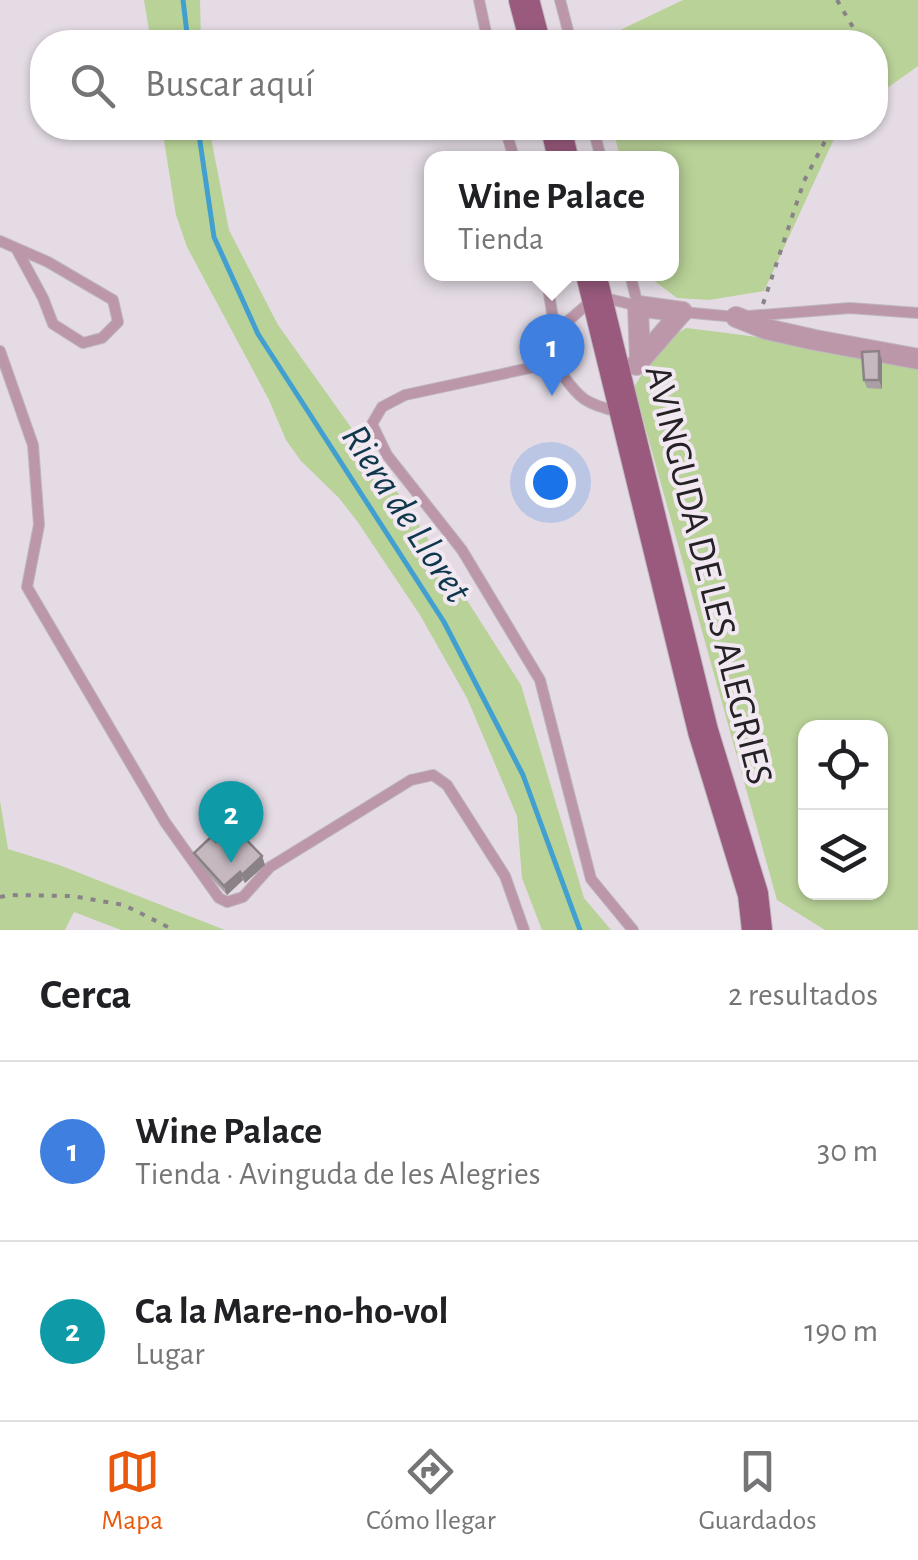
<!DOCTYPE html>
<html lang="es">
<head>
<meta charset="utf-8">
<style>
	body { margin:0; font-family:"Alegreya Sans",sans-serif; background:#f2f2f2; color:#202124 }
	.controls { position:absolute; right:30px; bottom:30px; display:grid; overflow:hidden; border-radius:20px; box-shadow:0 2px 8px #0004 }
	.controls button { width:90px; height:90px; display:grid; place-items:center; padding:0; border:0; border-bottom:2px solid #e0e0e0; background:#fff; color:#202124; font:50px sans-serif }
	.you { position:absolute; left:550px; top:482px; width:35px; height:35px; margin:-25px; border:8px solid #fff; border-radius:50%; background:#1a73e8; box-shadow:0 0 0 15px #1a73e833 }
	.badge { display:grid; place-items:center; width:65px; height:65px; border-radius:50%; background:#ea580c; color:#fff; font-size:32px; font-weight:700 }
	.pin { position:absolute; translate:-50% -82px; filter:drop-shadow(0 2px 5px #0008) }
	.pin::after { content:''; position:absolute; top:52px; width:35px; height:30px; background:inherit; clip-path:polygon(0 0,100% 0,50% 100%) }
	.popup { position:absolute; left:424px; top:151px; width:255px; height:130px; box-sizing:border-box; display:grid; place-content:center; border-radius:20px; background:#fff; filter:drop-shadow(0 2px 8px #0005); font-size:32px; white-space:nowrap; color:#757577 }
	.popup b { font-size:38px; color:#202124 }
	.popup::after { content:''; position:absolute; left:50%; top:100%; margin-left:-20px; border:20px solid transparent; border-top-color:#fff }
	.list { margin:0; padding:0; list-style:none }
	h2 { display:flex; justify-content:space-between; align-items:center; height:130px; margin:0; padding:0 40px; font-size:42px }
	h2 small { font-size:32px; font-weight:400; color:#757577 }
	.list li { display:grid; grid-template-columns:65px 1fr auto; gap:30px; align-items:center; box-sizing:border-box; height:180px; padding:0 40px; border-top:2px solid #e0e0e0 }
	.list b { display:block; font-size:38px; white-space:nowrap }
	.list p { margin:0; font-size:32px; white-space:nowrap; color:#757577 }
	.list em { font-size:32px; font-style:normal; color:#757577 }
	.icon { flex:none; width:55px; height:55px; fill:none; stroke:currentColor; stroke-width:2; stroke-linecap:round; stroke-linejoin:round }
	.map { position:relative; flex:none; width:918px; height:930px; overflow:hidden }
	.search { position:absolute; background:#fff; box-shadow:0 2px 8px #0004; left:30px; right:30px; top:30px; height:110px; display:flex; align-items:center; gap:25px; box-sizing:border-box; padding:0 35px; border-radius:40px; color:#757577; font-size:38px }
	.sheet { height:490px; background:#fff }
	nav { display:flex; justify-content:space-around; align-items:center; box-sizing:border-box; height:140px; border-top:2px solid #e0e0e0; background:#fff; font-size:28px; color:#757577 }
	nav a { display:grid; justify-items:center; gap:5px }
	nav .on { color:#ea580c }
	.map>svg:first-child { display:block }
	.green { fill:#b9d298; fill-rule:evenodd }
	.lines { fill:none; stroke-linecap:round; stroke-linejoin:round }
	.stream { stroke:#42a0d0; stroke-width:5 }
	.service-casing { stroke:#beb6be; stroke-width:12 }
	.minor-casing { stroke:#beb6be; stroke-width:22 }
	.primary-casing { stroke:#beb6be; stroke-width:32 }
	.path { stroke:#898389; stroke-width:4; stroke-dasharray:5 8; stroke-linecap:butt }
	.service { stroke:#bc97aa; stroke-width:10 }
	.minor { stroke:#bc97aa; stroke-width:20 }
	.primary { stroke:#995a7d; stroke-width:30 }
	.wall { fill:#a99fa4 }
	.shaded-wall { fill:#8a8286 }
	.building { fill:#c5b9bf; stroke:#8a8286; stroke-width:2.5 }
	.labels { text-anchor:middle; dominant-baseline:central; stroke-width:8; stroke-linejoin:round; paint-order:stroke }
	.street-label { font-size:38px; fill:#252225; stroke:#f2e8f1 }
	.water-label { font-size:40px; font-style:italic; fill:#0e374b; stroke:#f2e8f1 }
</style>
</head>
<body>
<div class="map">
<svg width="918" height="930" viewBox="0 0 918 930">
	<rect width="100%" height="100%" fill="#e4dbe4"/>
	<g class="green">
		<path d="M 144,0 L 200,0 L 201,42 L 151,42 Z"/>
		<path d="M 683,0 L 918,0 L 918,66 L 876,96 L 876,42 L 595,42 Z"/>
		<path d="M 162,128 L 209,128 L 229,230 L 278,325 L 405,503 L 521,685 L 584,898 L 611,930 L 542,930 L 522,878 L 517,816 L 467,698 L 420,615 L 357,521 L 339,498 L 301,461 L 286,440 L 269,400 L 187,247 L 176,215 Z"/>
		<path d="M 613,128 L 839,128 L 764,291 L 709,300 L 677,298 L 645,274 L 672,274 L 672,158 L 620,158 Z"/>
		<path d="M 686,328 C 730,333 774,339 818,346 C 853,351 886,355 918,369 L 918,930 L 825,930 L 777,900 L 634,387 L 662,343 ZM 806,728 L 880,728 L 880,892 L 806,892 Z"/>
		<path d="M 0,801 L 8,849 L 59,865 L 225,930 L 121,930 L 74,912 L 65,930 L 0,930 Z"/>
	</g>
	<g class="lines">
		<g class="stream">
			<path d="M 183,0 L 188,42"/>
			<path d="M 198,128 L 214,237 L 258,334 L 444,622 L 523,775 L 580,930"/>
		</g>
		<g class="service-casing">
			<g id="service">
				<path d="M 479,0 L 488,42"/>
				<path d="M 560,0 L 571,42"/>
				<path d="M 505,128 L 514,158"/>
				<path d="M 593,128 L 601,158"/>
				<path d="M 0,241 L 48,262 L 113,300 L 118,322 L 102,338 L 83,343 L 53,324 L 43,298 L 16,248"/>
				<path d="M 546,274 L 555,332"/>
				<path d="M 682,312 L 736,317 L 850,308 L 918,313"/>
				<path d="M 0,351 L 33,445 L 39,525 L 27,587 L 165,822 L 219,898 L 227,902 L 243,897 L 270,867 L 411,780 L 433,775 L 447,785 L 505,876 L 524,930"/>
				<path d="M 553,363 L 405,395 L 382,407 L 372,424 L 387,455 L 462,550 L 540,680 L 591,879 L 633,930"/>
				<path d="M 619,412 C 577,402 579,395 553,363 L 555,332 L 597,296 L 638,306 L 630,274"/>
			</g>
		</g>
		<g class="minor-casing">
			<g id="minor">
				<path d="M 736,317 L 766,329 L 815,340 L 918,359"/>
				<path d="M 640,360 L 638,306 L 682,312"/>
				<path d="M 636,365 L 682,312"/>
			</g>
		</g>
		<g class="primary-casing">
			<g id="primary">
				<path d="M 524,0 L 535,42"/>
				<path d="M 556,128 L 563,158"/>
				<path d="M 591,274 L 703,731 L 753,894 L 757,930"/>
			</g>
		</g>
		<g class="path">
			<path d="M 837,0 L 854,29 L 858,42"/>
			<path d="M 763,304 L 804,181 L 832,128"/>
			<path d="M 0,897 L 10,895 L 72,896 L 124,905 L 174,930"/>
		</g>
		<use href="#service" class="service"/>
		<use href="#minor" class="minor"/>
		<use href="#primary" class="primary"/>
	</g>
	<g class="wall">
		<path d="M 882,360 L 882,389 L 867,388 L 864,380 Z"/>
		<path d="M 216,842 L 262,856 L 265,865 L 245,883 L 243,880 L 227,895 L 197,862 L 194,853 Z"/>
	</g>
	<g class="shaded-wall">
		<path d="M 879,351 L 882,360 L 882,389 L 879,380 Z"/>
		<path d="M 262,856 L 265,865 L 245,883 L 242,875 Z"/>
		<path d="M 240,872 L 243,880 L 227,895 L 224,886 Z"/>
	</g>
	<g class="building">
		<path d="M 879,351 L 879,380 L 864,380 L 862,352 Z"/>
		<path d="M 233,826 L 262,856 L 242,875 L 240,872 L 224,886 L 194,853 L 211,837 L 216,842 Z"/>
	</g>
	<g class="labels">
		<g class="street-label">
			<text transform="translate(708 575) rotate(76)">AVINGUDA DE LES ALEGRIES</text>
		</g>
		<g class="water-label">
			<text transform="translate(406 514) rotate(57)">Riera de Lloret</text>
		</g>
	</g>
</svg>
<div class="controls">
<button><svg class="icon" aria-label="locate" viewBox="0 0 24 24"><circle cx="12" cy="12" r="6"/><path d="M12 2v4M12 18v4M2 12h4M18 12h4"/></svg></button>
<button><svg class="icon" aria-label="layers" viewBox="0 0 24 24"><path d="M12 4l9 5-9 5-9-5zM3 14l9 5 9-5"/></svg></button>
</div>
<div class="you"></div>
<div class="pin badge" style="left:552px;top:396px;background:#3f7fe0">1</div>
<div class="popup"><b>Wine Palace</b>Tienda</div>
<div class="pin badge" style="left:231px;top:863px;background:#0f9aa8">2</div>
<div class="search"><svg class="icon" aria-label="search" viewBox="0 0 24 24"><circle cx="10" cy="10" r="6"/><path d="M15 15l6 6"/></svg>Buscar aquí</div>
</div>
<section class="sheet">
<h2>Cerca<small>2 resultados</small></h2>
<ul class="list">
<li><span class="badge" style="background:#3f7fe0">1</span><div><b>Wine Palace</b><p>Tienda · Avinguda de les Alegries</p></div><em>30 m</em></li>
<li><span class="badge" style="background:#0f9aa8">2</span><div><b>Ca la Mare-no-ho-vol</b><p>Lugar</p></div><em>190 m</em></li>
</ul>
</section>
<nav>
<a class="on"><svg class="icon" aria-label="map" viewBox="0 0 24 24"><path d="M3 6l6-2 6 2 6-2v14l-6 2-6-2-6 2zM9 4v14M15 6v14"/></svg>Mapa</a>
<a><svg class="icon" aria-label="directions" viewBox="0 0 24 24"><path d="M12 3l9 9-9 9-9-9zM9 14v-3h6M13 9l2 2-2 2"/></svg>Cómo llegar</a>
<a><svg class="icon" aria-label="saved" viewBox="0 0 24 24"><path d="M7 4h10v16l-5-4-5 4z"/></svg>Guardados</a>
</nav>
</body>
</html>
